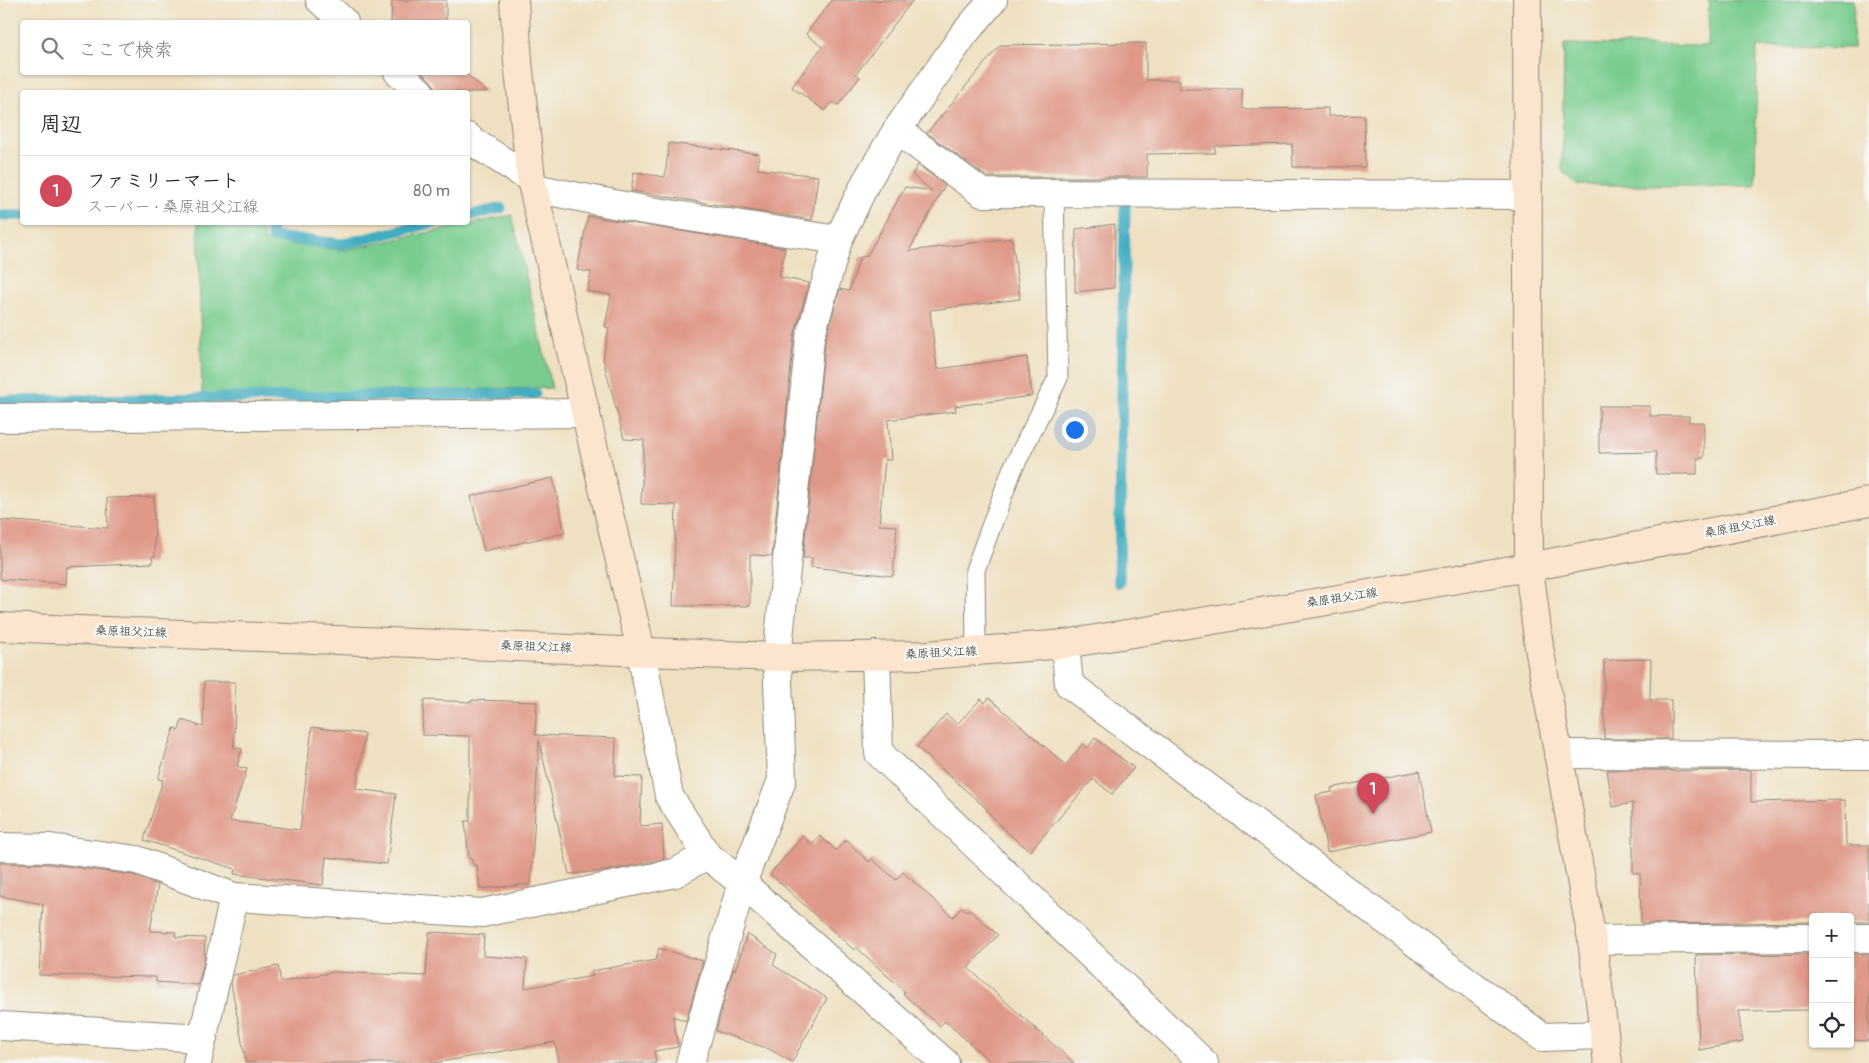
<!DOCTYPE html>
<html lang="ja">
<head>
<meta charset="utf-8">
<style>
	body { margin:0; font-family:Pangolin,"Klee One",sans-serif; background:#f7f7f7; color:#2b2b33 }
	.controls { position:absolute; right:15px; bottom:15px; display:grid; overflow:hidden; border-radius:5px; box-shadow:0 1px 4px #0004 }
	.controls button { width:45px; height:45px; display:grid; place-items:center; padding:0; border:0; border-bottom:1px solid #e1e1e2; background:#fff; color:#2b2b33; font:25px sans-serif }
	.you { position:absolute; left:1074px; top:429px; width:18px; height:18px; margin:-12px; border:4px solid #fff; border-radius:50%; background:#1a73e8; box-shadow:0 0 0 8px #1a73e833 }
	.badge { display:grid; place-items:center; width:32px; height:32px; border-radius:50%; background:#d1495b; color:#fff; font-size:16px; font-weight:700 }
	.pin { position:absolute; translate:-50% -41px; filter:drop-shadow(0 1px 2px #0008) }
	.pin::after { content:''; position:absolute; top:26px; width:18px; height:15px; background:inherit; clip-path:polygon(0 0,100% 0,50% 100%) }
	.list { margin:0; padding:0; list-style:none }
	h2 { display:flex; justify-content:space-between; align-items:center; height:65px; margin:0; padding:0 20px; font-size:21px }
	h2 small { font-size:16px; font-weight:400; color:#7c7c81 }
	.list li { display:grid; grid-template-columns:32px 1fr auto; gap:15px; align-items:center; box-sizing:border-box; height:70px; padding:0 20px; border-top:1px solid #e1e1e2 }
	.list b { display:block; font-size:19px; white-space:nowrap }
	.list p { margin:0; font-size:16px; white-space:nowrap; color:#7c7c81 }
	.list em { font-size:16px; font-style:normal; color:#7c7c81 }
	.icon { flex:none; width:28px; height:28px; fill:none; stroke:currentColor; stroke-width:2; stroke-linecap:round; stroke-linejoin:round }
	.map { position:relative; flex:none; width:1869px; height:1063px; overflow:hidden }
	.search { position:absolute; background:#fff; box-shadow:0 1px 4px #0004; left:20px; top:20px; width:450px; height:55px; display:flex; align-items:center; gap:12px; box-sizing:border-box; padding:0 18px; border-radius:5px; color:#7c7c81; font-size:19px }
	.panel { position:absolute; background:#fff; box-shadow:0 1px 4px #0004; left:20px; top:90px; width:450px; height:135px; border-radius:5px }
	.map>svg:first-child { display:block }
	.green { fill:#78cc8f; stroke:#527c5d }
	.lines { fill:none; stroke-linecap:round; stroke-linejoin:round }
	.stream { stroke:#42adc1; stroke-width:11 }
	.building { fill:#df9887 }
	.lane-casing { stroke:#8d8676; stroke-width:21 }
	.street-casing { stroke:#8d8676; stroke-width:30 }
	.secondary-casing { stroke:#8d8676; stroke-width:30 }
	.lane { stroke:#fff; stroke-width:19 }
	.street { stroke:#fff; stroke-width:28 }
	.secondary { stroke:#fbe5cf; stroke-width:28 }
	.labels { text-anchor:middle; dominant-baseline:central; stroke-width:4.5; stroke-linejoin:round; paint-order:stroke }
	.street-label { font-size:12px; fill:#2b2b2b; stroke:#f6f6f2 }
</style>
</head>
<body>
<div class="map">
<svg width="1869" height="1063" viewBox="0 0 1869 1063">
	<rect width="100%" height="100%" fill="#f6f6f2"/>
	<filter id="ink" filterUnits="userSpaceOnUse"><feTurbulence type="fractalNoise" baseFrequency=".02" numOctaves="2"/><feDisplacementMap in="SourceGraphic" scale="10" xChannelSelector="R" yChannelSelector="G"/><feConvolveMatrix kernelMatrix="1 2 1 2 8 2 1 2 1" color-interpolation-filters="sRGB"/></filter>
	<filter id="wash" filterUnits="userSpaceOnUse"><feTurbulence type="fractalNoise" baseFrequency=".0096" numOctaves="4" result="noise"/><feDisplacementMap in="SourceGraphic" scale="20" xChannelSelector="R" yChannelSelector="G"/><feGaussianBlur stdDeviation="1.12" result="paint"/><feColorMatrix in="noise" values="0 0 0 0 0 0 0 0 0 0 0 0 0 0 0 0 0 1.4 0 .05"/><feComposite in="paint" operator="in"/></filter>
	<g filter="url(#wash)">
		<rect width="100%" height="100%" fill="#efe0c1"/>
		<g class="green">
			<path d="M 1709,0 L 1854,0 L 1853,48 L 1757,47 L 1755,185 L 1578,185 L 1562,171 L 1564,44 L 1708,46 Z"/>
			<path d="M 512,215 L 552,388 L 202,394 L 198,223 L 261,223 L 265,241 L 344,250 Z"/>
		</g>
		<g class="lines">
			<g class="stream">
				<path d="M 0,215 L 22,215"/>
				<path d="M 468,216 L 501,208"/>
				<path d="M 270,222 L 272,237 L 343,244 L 437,222"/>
				<path d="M 0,401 L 535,394"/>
				<path d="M 1119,583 L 1125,206"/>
			</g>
		</g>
		<g id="blocks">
			<g class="building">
				<path d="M 392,0 L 446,0 L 446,22 L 391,22 Z"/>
				<path d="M 832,0 L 913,0 L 856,74 L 860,77 L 838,105 L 832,102 L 825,111 L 792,87 L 822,47 L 806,34 Z"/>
				<path d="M 1146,43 L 1146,80 L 1180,80 L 1180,89 L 1242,89 L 1242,109 L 1328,108 L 1328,116 L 1364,115 L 1365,167 L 1293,167 L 1292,144 L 1215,146 L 1215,153 L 1147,154 L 1147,177 L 987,177 L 927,133 L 1000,45 Z"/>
				<path d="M 422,72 L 464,72 L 487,92 L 435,92 L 435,87 L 431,81 Z"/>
				<path d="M 669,143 L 759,154 L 758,169 L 818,176 L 812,220 L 631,191 L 634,172 L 665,177 Z"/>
				<path d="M 918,165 L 945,185 L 909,251 L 1012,238 L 1020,299 L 930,310 L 937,369 L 1027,357 L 1032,396 L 955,406 L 956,411 L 888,420 L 891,460 L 885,460 L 879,525 L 897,526 L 893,576 L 811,567 L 812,558 L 803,558 L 825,341 L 840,289 L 849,291 L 860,257 L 867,256 L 905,187 L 932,191 L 912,175 Z"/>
				<path d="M 588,216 L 785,248 L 779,277 L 809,283 L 794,336 L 772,556 L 750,555 L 750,606 L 673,606 L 676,505 L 641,504 L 644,440 L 624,439 L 603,359 L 609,328 L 605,327 L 611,295 L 587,291 L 591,272 L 577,270 Z"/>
				<path d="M 1115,224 L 1114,288 L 1075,292 L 1076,229 Z"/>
				<path d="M 1599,406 L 1650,406 L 1650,416 L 1689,416 L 1689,422 L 1704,422 L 1704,458 L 1697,458 L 1697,474 L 1656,474 L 1656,452 L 1599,453 Z"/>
				<path d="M 553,478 L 565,533 L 484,551 L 471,496 Z"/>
				<path d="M 154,497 L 155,556 L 152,557 L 153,563 L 67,567 L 66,584 L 0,579 L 0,520 L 108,528 L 107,498 Z"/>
				<path d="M 1651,659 L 1650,700 L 1671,700 L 1671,739 L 1604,739 L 1604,660 Z"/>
				<path d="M 204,682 L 235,682 L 234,747 L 242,749 L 237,766 L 247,769 L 230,821 L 300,830 L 312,727 L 365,734 L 356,789 L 396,794 L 387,864 L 326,857 L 323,885 L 234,874 L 235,869 L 144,840 L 163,780 L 158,779 L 174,728 L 179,730 L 182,720 L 203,727 Z"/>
				<path d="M 989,698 L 1066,765 L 1082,744 L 1088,748 L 1095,738 L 1134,768 L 1112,794 L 1093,779 L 1030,851 L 1007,832 L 986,810 L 987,809 L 917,747 L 946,714 L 957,724 L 981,699 L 985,703 Z"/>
				<path d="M 424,700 L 472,702 L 472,700 L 537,702 L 535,735 L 616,738 L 615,776 L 642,777 L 640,826 L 662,824 L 664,859 L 605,871 L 569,874 L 539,740 L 531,884 L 480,889 L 477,865 L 473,866 L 472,859 L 469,859 L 465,821 L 470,821 L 470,736 L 422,735 Z"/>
				<path d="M 1607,770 L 1671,770 L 1671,771 L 1751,770 L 1751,802 L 1845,800 L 1846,845 L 1869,845 L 1869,922 L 1850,922 L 1850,917 L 1813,917 L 1813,922 L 1641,924 L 1640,873 L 1633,873 L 1633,803 L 1613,807 Z"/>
				<path d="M 1419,771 L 1431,832 L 1327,852 L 1316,795 L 1332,792 L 1331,788 Z"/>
				<path d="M 803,836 L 812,845 L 820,836 L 836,850 L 846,840 L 869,862 L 872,859 L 896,880 L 903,872 L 953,917 L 962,907 L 967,911 L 969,909 L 998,935 L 968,968 L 1074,1063 L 992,1063 L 945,1021 L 940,1026 L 903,994 L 905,992 L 856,947 L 854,950 L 770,874 Z"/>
				<path d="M 0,863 L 49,864 L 133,875 L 158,885 L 150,931 L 176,932 L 175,937 L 205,938 L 204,962 L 198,985 L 156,982 L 156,977 L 39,975 L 43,904 L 0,896 Z"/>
				<path d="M 429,932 L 484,935 L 483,956 L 527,959 L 525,988 L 593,976 L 591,971 L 656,960 L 659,948 L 703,961 L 686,1021 L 673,1016 L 678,1047 L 654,1051 L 656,1063 L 559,1063 L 555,1042 L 434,1063 L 246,1063 L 231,983 L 233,975 L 278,966 L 281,982 L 333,972 L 426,976 Z"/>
				<path d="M 747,934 L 777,954 L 773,965 L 827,998 L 792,1062 L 769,1049 L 716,1031 L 733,969 L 735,970 Z"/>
				<path d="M 1813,954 L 1813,1010 L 1738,1011 L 1743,1042 L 1699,1050 L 1696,955 Z"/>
				<path d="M 1850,954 L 1869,954 L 1869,1041 L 1850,1040 Z"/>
			</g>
		</g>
	</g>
	<g filter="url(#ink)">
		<use href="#blocks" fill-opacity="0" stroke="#8d8676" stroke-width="1"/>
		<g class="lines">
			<g class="lane-casing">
				<path id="lane" d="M 976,650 L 975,570 L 1012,470 L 1058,378 L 1054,193"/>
			</g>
			<g class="street-casing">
				<g id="street">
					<path d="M 320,0 L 344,22"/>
					<path d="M 398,72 L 420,92"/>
					<path d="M 897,130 L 982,193 L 1527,195"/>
					<path d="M 468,137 L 473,142 L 531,179"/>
					<path d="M 534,188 L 644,210 L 838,240"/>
					<path d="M 0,418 L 586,413"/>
					<path d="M 1065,644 L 1069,684 L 1542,1037 L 1604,1035"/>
					<path d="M 641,651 L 669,796 L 707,855 L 742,883 L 945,1063"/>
					<path d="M 876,655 L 879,753 L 1204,1063"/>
					<path d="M 1558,754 L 1869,755"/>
					<path d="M 0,847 L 50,848 L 137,860 L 234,897"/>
					<path d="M 1850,938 L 1869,938"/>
					<path d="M 1592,940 L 1813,938"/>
					<path d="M 0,1026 L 203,1038"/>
					<path d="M 197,1063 L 234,897 L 482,913 L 675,873 L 707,855"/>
					<path d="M 690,1063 L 742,883 L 782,780 L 777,657 L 810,338 L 838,240 L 866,182 L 897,130 L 964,34 L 993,0"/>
				</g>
			</g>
			<g class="secondary-casing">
				<g id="secondary">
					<path d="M 514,0 L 518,62 L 531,179 L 641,651"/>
					<path d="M 1527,0 L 1529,567 L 1539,647 L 1592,940 L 1608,1063"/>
					<path d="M 0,627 L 777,657 L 927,655 L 1065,644 L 1201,622 L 1529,567 L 1869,502"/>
				</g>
			</g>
			<use href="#lane" class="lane"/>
			<use href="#street" class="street"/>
			<use href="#secondary" class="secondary"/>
		</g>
	</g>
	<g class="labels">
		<g class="street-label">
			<text transform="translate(1740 527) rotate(-11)">桑原祖父江線</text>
			<text transform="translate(1342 598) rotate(-9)">桑原祖父江線</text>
			<text transform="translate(131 632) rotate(2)">桑原祖父江線</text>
			<text transform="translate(536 647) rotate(2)">桑原祖父江線</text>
			<text transform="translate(941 653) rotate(-3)">桑原祖父江線</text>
		</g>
	</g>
</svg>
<div class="controls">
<button>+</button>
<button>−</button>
<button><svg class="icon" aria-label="locate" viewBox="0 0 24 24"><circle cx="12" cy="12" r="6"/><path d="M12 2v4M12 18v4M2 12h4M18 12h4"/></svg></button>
</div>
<div class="you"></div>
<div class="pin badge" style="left:1373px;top:814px">1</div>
<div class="search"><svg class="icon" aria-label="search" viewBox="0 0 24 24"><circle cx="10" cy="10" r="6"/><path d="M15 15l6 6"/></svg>ここで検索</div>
<section class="panel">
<h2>周辺<small></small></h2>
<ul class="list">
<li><span class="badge">1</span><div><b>ファミリーマート</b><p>スーパー · 桑原祖父江線</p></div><em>80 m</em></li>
</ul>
</section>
</div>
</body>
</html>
